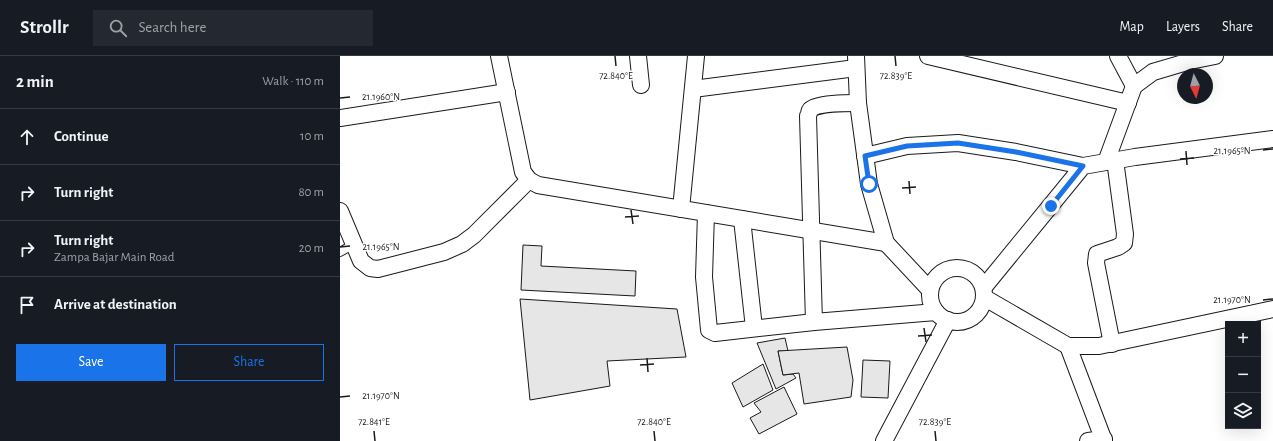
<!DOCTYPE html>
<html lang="en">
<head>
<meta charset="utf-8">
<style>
	body { margin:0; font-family:"Alegreya Sans",sans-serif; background:#242831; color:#f1f3f6 }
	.controls { position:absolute; right:12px; bottom:12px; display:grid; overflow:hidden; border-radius:0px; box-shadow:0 4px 16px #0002 }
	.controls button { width:36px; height:36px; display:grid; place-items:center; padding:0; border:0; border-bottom:1px solid #363941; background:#171b24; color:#f1f3f6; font:20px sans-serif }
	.compass { position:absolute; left:837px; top:12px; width:36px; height:36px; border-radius:50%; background:#171b24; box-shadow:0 4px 16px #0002; rotate:174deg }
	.stop { position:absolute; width:12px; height:12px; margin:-9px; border:3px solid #1a73e8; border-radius:50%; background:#fff }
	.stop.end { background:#1a73e8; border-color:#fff; box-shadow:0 1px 4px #0008 }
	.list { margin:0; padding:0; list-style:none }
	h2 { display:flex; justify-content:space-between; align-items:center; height:52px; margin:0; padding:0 16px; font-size:17px }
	h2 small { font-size:13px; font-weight:400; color:#9ea1a6 }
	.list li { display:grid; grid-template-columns:26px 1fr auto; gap:12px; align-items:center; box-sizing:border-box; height:56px; padding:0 16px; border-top:1px solid #363941 }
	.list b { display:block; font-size:15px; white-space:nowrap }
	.list p { margin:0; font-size:13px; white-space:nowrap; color:#9ea1a6 }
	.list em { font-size:13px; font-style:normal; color:#9ea1a6 }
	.actions { display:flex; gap:8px; padding:12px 16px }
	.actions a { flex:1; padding:9px 0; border:1px solid #1a73e8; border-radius:0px; text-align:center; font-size:14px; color:#1a73e8 }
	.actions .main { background:#1a73e8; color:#fff }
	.icon { flex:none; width:22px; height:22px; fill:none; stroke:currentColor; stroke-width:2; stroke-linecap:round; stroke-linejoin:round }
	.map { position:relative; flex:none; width:933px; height:385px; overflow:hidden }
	header { display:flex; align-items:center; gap:24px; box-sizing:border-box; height:56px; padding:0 20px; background:#171b24; border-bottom:1px solid #363941 }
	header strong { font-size:19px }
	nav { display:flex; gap:22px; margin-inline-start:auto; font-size:14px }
	.search { width:280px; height:36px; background:#242831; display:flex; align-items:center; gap:10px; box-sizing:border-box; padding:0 14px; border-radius:0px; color:#9ea1a6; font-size:15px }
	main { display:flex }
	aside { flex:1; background:#171b24 }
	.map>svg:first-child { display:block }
	.building { fill:#e6e6e6; stroke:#1a1a1a }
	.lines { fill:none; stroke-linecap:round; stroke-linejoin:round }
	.lane-casing { stroke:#1a1a1a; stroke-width:10 }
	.street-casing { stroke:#1a1a1a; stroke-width:18 }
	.lane { stroke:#fff; stroke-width:8 }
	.street { stroke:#fff; stroke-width:16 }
	.route { stroke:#1a73e8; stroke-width:5 }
	.ticks { fill:none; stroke:#1a1a1a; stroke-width:1.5 }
	.ticks-label { font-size:10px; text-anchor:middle; fill:#1a1a1a; stroke:#fff; stroke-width:3; stroke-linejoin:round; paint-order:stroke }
</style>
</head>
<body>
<header>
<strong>Strollr</strong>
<div class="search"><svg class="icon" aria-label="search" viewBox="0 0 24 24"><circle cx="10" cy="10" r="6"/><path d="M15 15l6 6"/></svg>Search here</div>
<nav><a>Map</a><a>Layers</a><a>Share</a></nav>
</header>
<main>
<aside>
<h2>2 min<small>Walk · 110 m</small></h2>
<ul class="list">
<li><svg class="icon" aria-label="ahead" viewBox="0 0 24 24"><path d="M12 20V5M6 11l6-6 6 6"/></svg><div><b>Continue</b></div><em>10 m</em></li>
<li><svg class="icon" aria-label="right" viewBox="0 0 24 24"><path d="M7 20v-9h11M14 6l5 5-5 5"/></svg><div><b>Turn right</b></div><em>80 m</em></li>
<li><svg class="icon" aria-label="right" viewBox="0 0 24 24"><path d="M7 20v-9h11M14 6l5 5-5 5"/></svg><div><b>Turn right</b><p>Zampa Bajar Main Road</p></div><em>20 m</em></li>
<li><svg class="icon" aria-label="arrive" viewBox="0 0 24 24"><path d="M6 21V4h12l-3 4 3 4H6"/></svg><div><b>Arrive at destination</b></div></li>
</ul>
<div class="actions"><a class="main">Save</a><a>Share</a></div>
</aside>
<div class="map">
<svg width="933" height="385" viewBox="0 0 933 385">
	<rect width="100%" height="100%" fill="#fff"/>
	<g class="building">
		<path d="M 183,189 L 202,190 L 201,210 L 296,215 L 295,240 L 181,234 Z"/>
		<path d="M 180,243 L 337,253 L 346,301 L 267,305 L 270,330 L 190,344 Z"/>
		<path d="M 445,282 L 448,295 L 438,295 L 443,319 L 453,318 L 456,322 L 436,333 L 417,287 Z"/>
		<path d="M 507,291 L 513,324 L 511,341 L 464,348 L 459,317 L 443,319 L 438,295 Z"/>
		<path d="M 523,304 L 550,305 L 548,342 L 521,341 Z"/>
		<path d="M 423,308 L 433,334 L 403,351 L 392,327 Z"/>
		<path d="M 444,331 L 457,358 L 419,378 L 410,362 L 421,356 L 414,347 Z"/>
	</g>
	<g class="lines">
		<g class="lane-casing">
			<path id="lane" d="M 0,196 L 14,188"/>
		</g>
		<g class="street-casing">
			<g id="street">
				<path d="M 159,0 L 183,116 L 189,124 L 198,129 L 546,187"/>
				<path d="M 298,0 L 301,29"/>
				<path d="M 516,0 L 518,47 L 529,128 L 546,187 L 590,234"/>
				<path d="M 588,0 L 788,47"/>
				<path d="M 778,0 L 794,30"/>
				<path d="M 353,33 L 516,12"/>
				<path d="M 0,62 L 167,36"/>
				<path d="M 525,100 L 567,90 L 618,87 L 676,96 L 743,110"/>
				<path d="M 766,106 L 794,30 L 813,16 L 850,5 L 875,0"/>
				<path d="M 341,153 L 356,0"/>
				<path d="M 0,155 L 21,205 L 30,212 L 38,213 L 104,196 L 122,188 L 134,179 L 189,124"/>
				<path d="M 366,157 L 364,221 L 369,274 L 375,277 L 474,266 L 596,256"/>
				<path d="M 402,163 L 414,272"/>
				<circle cx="617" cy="239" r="27"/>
				<path d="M 644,231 L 743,110 L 795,101 L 933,83"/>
				<path d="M 645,242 L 728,290 L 759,290 L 933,253"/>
				<path d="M 474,266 L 468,60 C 469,59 469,55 470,54 C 476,47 508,47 518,47"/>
				<path d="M 772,288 L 756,207 L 757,198 L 778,191 L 784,187 L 785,178 L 775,104"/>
				<path d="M 728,290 L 764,385"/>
				<path d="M 544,385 L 608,264"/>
				<path d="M 748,385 L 764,383"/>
			</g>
		</g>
		<use href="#lane" class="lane"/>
		<use href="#street" class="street"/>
	</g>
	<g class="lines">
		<path class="route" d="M 529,128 L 525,100 L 567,90 L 618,87 L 676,96 L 743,110 L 711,150"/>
	</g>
	<path class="ticks" d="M 275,0 L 276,10M 555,0 L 556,10M 0,42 L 10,41M 923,94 L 933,93M 846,95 L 847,109M 840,103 L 854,102M 569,125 L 570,138M 562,132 L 576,131M 291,154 L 293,168M 285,161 L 299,160M 0,191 L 10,190M 923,244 L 933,243M 584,272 L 586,286M 578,280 L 592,279M 307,302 L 308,316M 300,309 L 314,308M 0,341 L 10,340M 34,375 L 35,385M 314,375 L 315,385M 595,375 L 596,385"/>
	<g class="ticks-label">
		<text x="276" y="23">72.840°E</text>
		<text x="556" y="23">72.839°E</text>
		<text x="41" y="44">21.1960°N</text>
		<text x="892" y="98">21.1965°N</text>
		<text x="41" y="194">21.1965°N</text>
		<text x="892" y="247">21.1970°N</text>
		<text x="41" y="343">21.1970°N</text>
		<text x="34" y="369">72.841°E</text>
		<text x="314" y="369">72.840°E</text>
		<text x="595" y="369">72.839°E</text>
	</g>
</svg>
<div class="controls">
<button>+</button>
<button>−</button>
<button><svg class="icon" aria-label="layers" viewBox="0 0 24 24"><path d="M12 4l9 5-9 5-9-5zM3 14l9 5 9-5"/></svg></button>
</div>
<svg class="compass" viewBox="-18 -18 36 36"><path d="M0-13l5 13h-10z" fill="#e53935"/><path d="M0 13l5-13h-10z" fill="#9ea1a6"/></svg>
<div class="stop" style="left:529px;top:128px"></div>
<div class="stop end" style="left:711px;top:150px"></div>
</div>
</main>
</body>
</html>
